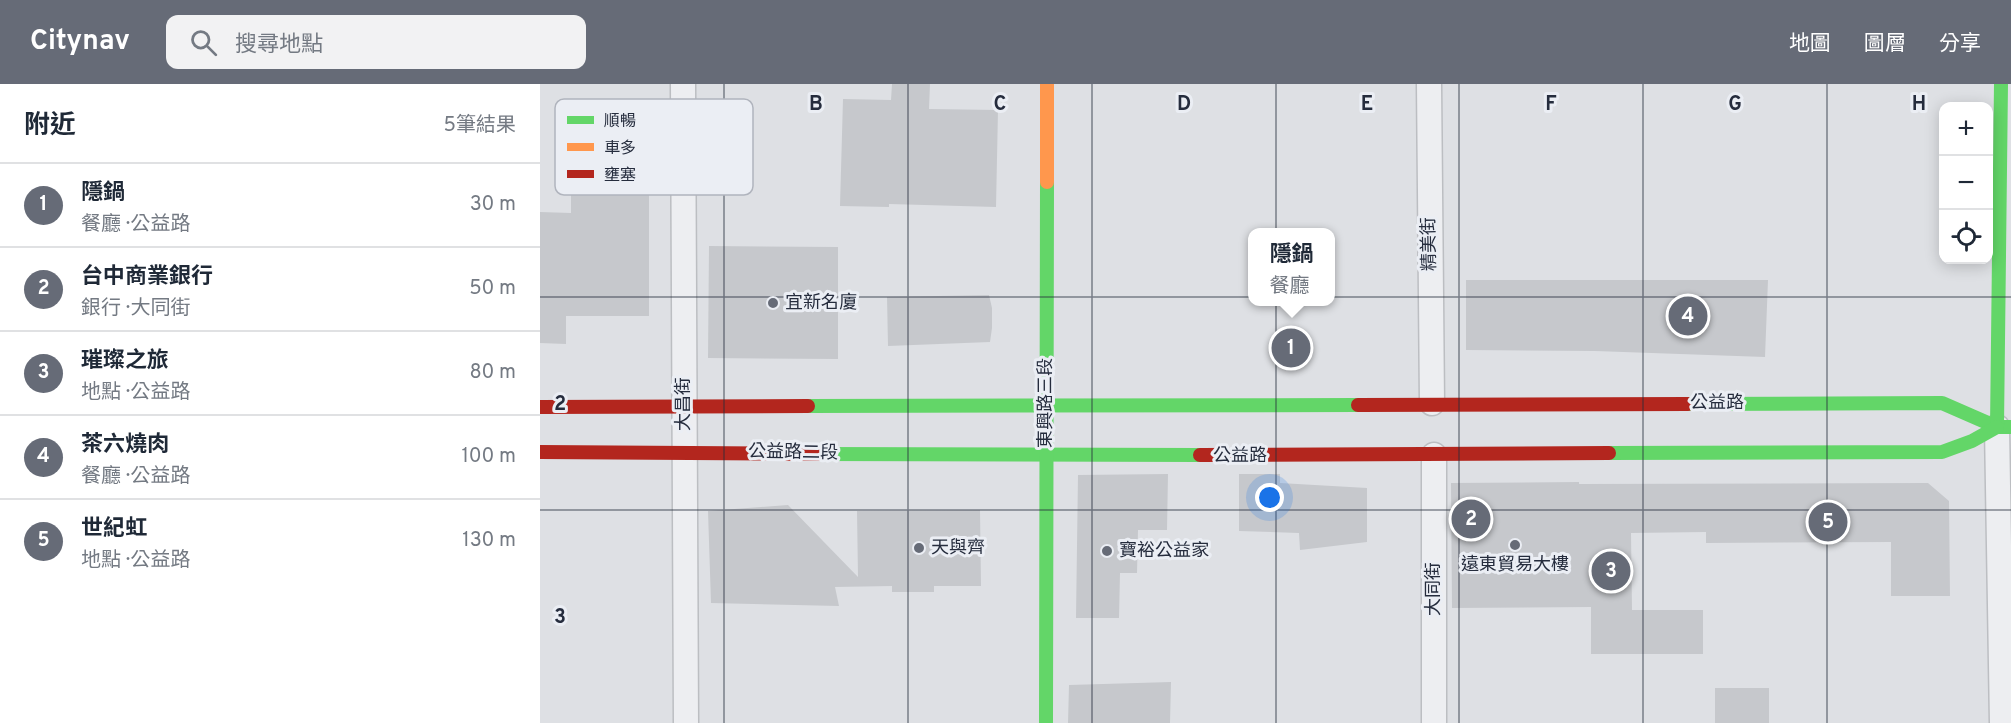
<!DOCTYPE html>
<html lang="zh-TW">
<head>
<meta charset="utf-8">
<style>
	body { margin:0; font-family:Overpass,"Noto Sans TC",sans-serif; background:#f2f2f3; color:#1f2937 }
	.controls { position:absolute; right:18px; top:18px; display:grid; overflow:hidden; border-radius:12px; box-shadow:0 3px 15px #0003 }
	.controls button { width:54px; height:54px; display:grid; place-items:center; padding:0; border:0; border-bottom:2px solid #e0e1e3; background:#fff; color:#1f2937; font:30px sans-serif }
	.you { position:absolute; left:730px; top:414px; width:21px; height:21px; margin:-15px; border:4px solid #fff; border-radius:50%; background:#1a73e8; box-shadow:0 0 0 9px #1a73e833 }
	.badge { display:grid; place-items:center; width:39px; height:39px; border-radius:50%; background:#666b77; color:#fff; font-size:20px; font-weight:700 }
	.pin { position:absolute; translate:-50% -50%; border:3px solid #fff; box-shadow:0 2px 6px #0006 }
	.popup { position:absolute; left:708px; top:144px; width:87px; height:78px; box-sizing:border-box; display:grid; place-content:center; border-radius:12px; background:#fff; filter:drop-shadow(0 2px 4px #0005); font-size:20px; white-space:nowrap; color:#747a83 }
	.popup b { font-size:22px; color:#1f2937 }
	.popup::after { content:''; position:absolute; left:50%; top:100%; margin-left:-12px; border:12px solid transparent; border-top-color:#fff }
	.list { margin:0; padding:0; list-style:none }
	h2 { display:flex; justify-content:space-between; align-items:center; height:78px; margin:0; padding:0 24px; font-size:26px }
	h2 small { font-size:20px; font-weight:400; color:#747a83 }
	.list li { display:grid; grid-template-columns:39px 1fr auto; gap:18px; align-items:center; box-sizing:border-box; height:84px; padding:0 24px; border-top:2px solid #e0e1e3 }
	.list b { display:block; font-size:22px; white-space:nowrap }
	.list p { margin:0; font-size:20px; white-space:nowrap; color:#747a83 }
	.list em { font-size:20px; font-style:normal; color:#747a83 }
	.icon { flex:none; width:33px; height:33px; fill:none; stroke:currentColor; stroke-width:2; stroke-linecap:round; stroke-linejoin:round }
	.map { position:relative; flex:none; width:1471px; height:639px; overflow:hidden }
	header { display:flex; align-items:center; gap:36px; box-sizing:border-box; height:84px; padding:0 30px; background:#666b77; color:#fff }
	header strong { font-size:28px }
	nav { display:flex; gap:33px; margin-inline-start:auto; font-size:21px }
	.search { width:420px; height:54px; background:#f2f2f3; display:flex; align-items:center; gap:15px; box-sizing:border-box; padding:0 21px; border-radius:12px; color:#747a83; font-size:22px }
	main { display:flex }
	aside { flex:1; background:#fff }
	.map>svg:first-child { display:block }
	.building { fill:#c6c8cc }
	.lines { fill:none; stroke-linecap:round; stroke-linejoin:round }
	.street-casing { stroke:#bcbec2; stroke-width:27 }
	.street { stroke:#edeef1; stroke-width:24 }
	.fast { stroke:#63d668; stroke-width:14 }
	.slow { stroke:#ff974d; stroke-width:14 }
	.jam { stroke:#b3261e; stroke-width:14 }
	.grid { fill:none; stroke:#252c3d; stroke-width:1.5; stroke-opacity:0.55 }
	.poi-dot { fill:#666b77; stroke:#ebeef4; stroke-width:2 }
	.labels { text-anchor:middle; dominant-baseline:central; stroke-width:6; stroke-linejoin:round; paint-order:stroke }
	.street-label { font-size:18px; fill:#252c3d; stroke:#ebeef4 }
	.poi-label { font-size:18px; fill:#252c3d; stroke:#ebeef4; text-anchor:start }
	.key { fill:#ebeef4; stroke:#b0b4bd; stroke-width:1.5 }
	.key-label { font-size:16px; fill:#252c3d }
	.grid-label { font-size:20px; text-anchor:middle; font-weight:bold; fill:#252c3d; stroke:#ebeef4; stroke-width:6; stroke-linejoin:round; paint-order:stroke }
</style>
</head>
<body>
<header>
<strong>Citynav</strong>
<div class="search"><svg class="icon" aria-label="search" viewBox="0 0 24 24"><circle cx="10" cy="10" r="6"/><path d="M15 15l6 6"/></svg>搜尋地點</div>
<nav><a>地圖</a><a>圖層</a><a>分享</a></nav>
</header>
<main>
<aside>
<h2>附近<small>5筆結果</small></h2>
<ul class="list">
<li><span class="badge">1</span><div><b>隱鍋</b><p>餐廳 · 公益路</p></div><em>30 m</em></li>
<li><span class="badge">2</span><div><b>台中商業銀行</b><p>銀行 · 大同街</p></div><em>50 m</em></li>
<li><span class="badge">3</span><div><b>璀璨之旅</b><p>地點 · 公益路</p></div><em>80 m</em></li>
<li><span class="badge">4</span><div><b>茶六燒肉</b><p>餐廳 · 公益路</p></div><em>100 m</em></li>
<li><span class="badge">5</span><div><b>世紀虹</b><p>地點 · 公益路</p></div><em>130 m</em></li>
</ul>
</aside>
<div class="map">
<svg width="1471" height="639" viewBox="0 0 1471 639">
	<rect width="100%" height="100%" fill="#dee0e4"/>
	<g class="building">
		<path d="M 352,0 L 390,0 L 389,25 L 458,26 L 456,123 L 349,120 L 349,123 L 300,122 L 303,15 L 351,16 Z"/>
		<path d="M 31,107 L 109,108 L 109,232 L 26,232 L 26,260 L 0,259 L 0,128 L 31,129 Z"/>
		<path d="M 169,162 L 298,163 L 298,275 L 168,274 Z"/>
		<path d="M 926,196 L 1228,196 L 1225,273 L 1055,267 L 926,266 Z"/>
		<path d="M 449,211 L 452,224 L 452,244 L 450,258 L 348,262 L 347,213 Z"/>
		<path d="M 628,390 L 627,446 L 598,446 L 597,489 L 580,489 L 579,534 L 536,534 L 538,391 Z"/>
		<path d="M 699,390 L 740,390 L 740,399 L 827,404 L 827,458 L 760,466 L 759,449 L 699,447 Z"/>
		<path d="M 1039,398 L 1039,400 L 1388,399 L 1409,417 L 1410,512 L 1351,512 L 1351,458 L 1166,459 L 1166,448 L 1091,449 L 1092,526 L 1163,526 L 1163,570 L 1051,570 L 1051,523 L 912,524 L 911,399 Z"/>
		<path d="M 248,421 L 318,493 L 317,427 L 440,426 L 441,502 L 394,502 L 394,508 L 352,508 L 352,502 L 295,503 L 299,522 L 171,519 L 168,427 Z"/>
		<path d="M 631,598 L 630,639 L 528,639 L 529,601 Z"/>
		<rect x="1175" y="604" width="54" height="35"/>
	</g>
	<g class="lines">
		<g class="street-casing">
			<g id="street">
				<path d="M 143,0 L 146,639"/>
				<path d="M 889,0 L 892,319"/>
				<path d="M 1457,343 L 1462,639"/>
				<path d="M 894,639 L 894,371"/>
			</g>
		</g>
		<use href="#street" class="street"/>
		<g class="fast">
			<path d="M 1148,320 L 1402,319 L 1457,343 L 1471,343"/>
			<path d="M 268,322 L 818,321"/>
			<path d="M 1457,343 L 1461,0"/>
			<path d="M 1069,369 L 1402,368 L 1432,357 L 1457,343"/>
			<path d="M 279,370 L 660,371"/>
			<path d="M 506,639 L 507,98"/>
		</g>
		<path class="slow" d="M 507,98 L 507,0"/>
		<g class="jam">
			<path d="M 818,321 L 1148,320"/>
			<path d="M 0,323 L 268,322"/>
			<path d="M 0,368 L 279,370"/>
			<path d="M 660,371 L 1069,369"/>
		</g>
	</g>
	<path class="grid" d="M 184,0 L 184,639M 368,0 L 368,639M 552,0 L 552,639M 736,0 L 736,639M 919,0 L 919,639M 1103,0 L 1103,639M 1287,0 L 1287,639M 0,213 L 1471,213M 0,426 L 1471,426"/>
	<g class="poi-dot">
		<circle cx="233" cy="219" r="6"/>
		<circle cx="975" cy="461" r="6"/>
		<circle cx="379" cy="464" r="6"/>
		<circle cx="567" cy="467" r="6"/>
	</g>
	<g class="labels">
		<g class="street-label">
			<text transform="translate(890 160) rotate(-91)">精美街</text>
			<text transform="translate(506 319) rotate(-90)">東興路三段</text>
			<text x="1177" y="319">公益路</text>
			<text transform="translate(144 320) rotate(-90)">大昌街</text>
			<text transform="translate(253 369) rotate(1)">公益路二段</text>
			<text x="700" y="372">公益路</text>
			<text transform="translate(894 505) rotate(-90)">大同街</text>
		</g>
		<g class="poi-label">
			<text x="245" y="219">宜新名廈</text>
			<text x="391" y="464">天與齊</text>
			<text x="579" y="467">寶裕公益家</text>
			<text x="975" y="481" text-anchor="middle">遠東貿易大樓</text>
		</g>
	</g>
	<rect x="15" y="15" width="198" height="96" rx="9" class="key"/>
	<rect x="27" y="32" width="27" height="8" fill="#63d668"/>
	<rect x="27" y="59" width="27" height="8" fill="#ff974d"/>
	<rect x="27" y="86" width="27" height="8" fill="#b3261e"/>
	<g class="key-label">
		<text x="64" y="42">順暢</text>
		<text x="64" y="69">車多</text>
		<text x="64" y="96">壅塞</text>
	</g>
	<g class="grid-label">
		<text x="276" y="26">B</text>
		<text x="460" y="26">C</text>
		<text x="644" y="26">D</text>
		<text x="827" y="26">E</text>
		<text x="1011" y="26">F</text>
		<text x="1195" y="26">G</text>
		<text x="1379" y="26">H</text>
		<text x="20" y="326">2</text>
		<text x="20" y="539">3</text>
	</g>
</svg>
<div class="controls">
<button>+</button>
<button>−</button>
<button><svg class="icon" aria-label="locate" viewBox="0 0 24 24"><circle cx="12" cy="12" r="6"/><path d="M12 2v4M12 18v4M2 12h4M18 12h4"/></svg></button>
</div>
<div class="you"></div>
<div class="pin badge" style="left:751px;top:264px">1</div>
<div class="popup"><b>隱鍋</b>餐廳</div>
<div class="pin badge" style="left:931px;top:435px">2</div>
<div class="pin badge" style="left:1071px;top:487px">3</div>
<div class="pin badge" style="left:1148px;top:232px">4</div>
<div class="pin badge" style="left:1288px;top:438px">5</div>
</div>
</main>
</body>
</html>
